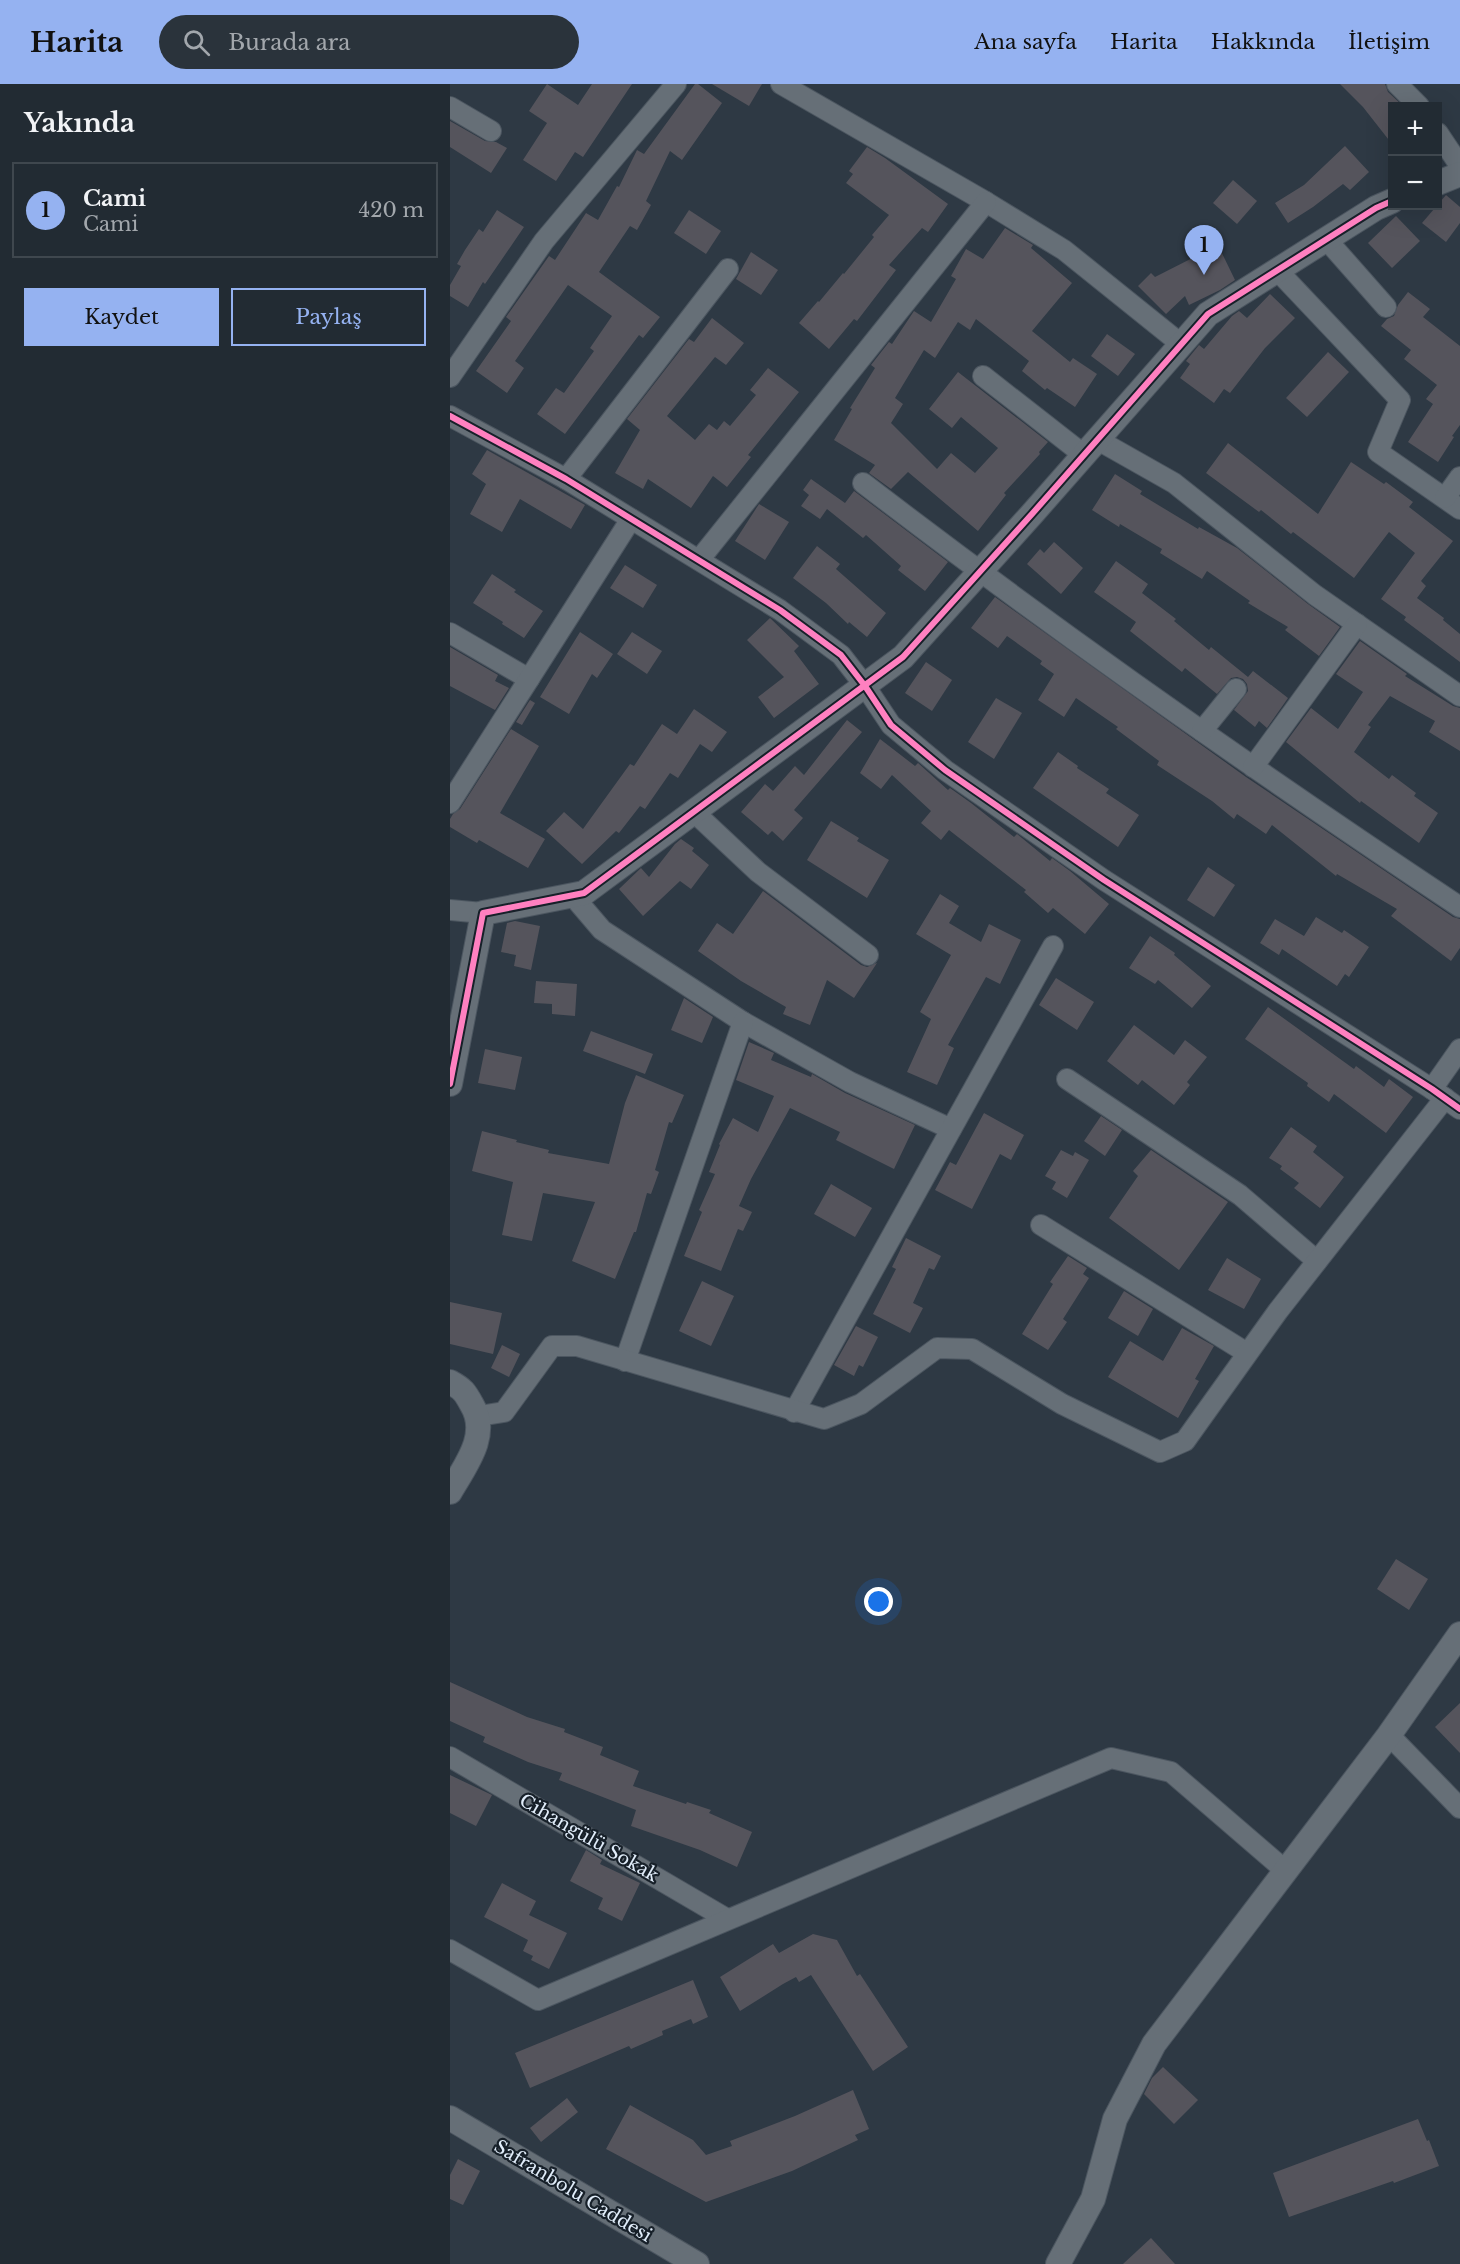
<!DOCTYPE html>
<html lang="tr">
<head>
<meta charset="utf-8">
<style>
	body { margin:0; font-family:"Libre Baskerville",serif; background:#2a333b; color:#f1f3f6 }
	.controls { position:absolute; right:18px; top:18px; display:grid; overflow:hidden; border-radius:0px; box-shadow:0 6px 24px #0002 }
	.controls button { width:54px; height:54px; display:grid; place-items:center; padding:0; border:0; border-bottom:2px solid #3f474e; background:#222b33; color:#f1f3f6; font:30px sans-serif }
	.you { position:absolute; left:429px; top:1518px; width:21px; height:21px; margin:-15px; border:4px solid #fff; border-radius:50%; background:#1a73e8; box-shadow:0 0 0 9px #1a73e833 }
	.badge { display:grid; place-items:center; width:39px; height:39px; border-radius:50%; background:#95b2f1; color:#111; font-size:20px; font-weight:700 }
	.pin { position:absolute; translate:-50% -50px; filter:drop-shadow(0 2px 3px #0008) }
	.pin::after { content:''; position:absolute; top:32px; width:21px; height:18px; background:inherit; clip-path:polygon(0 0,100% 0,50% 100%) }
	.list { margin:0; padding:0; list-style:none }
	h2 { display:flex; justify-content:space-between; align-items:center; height:78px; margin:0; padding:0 24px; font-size:26px }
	h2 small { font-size:20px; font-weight:400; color:#a2a7ac }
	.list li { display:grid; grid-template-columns:39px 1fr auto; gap:18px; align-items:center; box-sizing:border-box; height:96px; margin:0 12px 12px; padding:0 12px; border:2px solid #3f474e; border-radius:0px }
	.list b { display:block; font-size:22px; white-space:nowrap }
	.list p { margin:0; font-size:20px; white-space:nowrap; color:#a2a7ac }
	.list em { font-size:20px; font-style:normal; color:#a2a7ac }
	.actions { display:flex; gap:12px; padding:18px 24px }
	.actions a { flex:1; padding:14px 0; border:2px solid #95b2f1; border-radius:0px; text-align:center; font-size:21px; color:#95b2f1 }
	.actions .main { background:#95b2f1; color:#111 }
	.icon { flex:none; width:33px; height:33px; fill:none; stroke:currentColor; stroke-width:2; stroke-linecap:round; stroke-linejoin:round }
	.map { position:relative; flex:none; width:1010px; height:2180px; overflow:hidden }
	header { display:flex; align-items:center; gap:36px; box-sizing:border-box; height:84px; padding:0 30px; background:#95b2f1; color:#111 }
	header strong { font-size:28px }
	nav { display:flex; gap:33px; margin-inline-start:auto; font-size:21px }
	.search { width:420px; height:54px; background:#2a333b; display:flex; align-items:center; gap:15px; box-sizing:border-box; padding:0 21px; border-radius:33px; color:#a2a7ac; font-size:22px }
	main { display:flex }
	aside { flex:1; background:#222b33 }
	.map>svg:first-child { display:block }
	.building { fill:#55545c }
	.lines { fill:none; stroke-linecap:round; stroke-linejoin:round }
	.minor-casing { stroke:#4c5660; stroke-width:22 }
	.tertiary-casing { stroke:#4c5660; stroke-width:26 }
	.minor { stroke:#666f77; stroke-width:20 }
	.tertiary { stroke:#666f77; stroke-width:24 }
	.cycleway-casing { stroke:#172029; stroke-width:10 }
	.cycleway { stroke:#ff80c0; stroke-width:6 }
	.labels { text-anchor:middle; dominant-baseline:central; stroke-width:4.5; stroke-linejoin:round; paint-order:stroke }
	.street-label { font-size:18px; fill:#e1edfa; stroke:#172029 }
</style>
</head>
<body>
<header>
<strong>Harita</strong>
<div class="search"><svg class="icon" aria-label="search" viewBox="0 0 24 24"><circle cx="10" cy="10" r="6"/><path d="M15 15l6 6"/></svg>Burada ara</div>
<nav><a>Ana sayfa</a><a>Harita</a><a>Hakkında</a><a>İletişim</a></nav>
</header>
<main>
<aside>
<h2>Yakında<small></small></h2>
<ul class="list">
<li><span class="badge">1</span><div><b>Cami</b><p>Cami</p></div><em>420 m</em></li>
</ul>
<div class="actions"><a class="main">Kaydet</a><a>Paylaş</a></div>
</aside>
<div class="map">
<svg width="1010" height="2180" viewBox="0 0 1010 2180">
	<rect width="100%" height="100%" fill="#2e3944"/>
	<g class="building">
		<path d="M 97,0 L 128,21 L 142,0 L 182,0 L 133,73 L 125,68 L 106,97 L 73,76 L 97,39 L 79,27 Z"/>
		<path d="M 245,0 L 248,0 L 272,19 L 232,76 L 220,67 L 196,117 L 201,121 L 187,146 L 180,142 L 149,188 L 210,233 L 193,254 L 189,251 L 115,350 L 87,330 L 106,304 L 114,309 L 144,267 L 140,264 L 162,232 L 118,201 L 65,277 L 74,284 L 57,309 L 26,287 L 61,237 L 56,233 L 99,172 L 105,176 L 136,129 L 148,136 L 167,102 L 169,103 L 187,66 L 194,70 Z"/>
		<path d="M 262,0 L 312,0 L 299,22 Z"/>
		<path d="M 890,0 L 935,0 L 938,8 L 953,22 L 942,22 L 942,60 L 913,23 Z"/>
		<path d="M 0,37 L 35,57 L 46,58 L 57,64 L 41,89 L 0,63 Z"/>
		<path d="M 895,62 L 919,88 L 900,106 L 893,100 L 863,123 L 838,139 L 825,119 L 854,101 Z"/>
		<path d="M 417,63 L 435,74 L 498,120 L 478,148 L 472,144 L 439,181 L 446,186 L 407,237 L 404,235 L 379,265 L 349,239 L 368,217 L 369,218 L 393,189 L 394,190 L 424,153 L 422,151 L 439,131 L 396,99 L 403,90 L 399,87 Z"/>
		<path d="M 783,96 L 807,117 L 787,140 L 763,119 Z"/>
		<path d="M 996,111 L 1010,123 L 1010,139 L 996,158 L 972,139 Z"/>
		<path d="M 47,126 L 74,143 L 35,200 L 33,198 L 18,223 L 0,212 L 0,201 L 11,182 L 7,180 L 15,166 L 29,145 L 33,148 Z"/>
		<path d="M 239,126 L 271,147 L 256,170 L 224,149 Z"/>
		<path d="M 946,132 L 970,157 L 942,184 L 918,159 Z"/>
		<path d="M 555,144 L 583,161 L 581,164 L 622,199 L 582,247 L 620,278 L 623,274 L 647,290 L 625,323 L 597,304 L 595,306 L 572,287 L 579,277 L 526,235 L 520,246 L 508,238 L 485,274 L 474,266 L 445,314 L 453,320 L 441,339 L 487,385 L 501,369 L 525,389 L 548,364 L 511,333 L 502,344 L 479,325 L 508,288 L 598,358 L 589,368 L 590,370 L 554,409 L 556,411 L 528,447 L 458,388 L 441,405 L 419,389 L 425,381 L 384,356 L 402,325 L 400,324 L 425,284 L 421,281 L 439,258 L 442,260 L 464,227 L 481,238 L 506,195 L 501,192 L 516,165 L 533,175 Z"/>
		<path d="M 768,161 L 785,196 L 770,206 L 739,221 L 735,212 L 716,230 L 688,202 L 701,189 L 705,193 Z"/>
		<path d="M 301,168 L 328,186 L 311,211 L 286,195 Z"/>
		<path d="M 958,208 L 980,225 L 973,233 L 1010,262 L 1010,341 L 1002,352 L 1004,353 L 988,378 L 958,358 L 983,320 L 976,315 L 987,301 L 954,275 L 961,266 L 931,242 L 937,235 L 944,232 L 948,221 Z"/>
		<path d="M 820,210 L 845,234 L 815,264 L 780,309 L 774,305 L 764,319 L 730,294 L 740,280 L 736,277 L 749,261 L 754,265 L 782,232 L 789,227 L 797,234 Z"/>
		<path d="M 262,234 L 294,259 L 276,281 L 265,273 L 217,332 L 245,356 L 259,340 L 267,346 L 274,337 L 280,342 L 306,311 L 300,306 L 318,284 L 349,308 L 298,371 L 301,373 L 277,403 L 263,392 L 241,424 L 198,395 L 193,405 L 165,389 L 190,346 L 177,335 L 239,255 L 244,258 Z"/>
		<path d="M 657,250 L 685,270 L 668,292 L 641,272 Z"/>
		<path d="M 878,268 L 899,288 L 857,333 L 836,314 Z"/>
		<path d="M 778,359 L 868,430 L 901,378 L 934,400 L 936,398 L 963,418 L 959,423 L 1003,457 L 971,497 L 976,502 L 967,514 L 994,534 L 993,536 L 1010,550 L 1010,578 L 954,536 L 956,533 L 931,515 L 965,469 L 939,448 L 904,494 L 843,448 L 841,450 L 811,426 L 809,428 L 756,389 Z"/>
		<path d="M 37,366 L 135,421 L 121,445 L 70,415 L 52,448 L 20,430 L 36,400 L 22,390 Z"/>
		<path d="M 665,390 L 692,407 L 690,410 L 748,445 L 749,443 L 787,464 L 858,520 L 890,543 L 869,572 L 835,546 L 838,543 L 798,519 L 800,517 L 757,487 L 752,495 L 710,469 L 712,465 L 670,440 L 669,443 L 642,426 Z"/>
		<path d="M 361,395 L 395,419 L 404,407 L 498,478 L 475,507 L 448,486 L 451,482 L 416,451 L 413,454 L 377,425 L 370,435 L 351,422 L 359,411 L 353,406 Z"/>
		<path d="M 309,420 L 339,438 L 315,476 L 285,457 Z"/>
		<path d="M 604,458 L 633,484 L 611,510 L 577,480 L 590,465 L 594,469 Z"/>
		<path d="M 367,462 L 390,480 L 386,485 L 436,529 L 417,553 L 399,538 L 398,540 L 376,519 L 343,494 Z"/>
		<path d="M 666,477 L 698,500 L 692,509 L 726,535 L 724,537 L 759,566 L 761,563 L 798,593 L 803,587 L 838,614 L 817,644 L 809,637 L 805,643 L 784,626 L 798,607 L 797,600 L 793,595 L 787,593 L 781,594 L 767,610 L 735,584 L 732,588 L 680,547 L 686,538 L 644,508 Z"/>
		<path d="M 175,481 L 207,501 L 193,524 L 160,504 Z"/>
		<path d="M 42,490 L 66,506 L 64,508 L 93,527 L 74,554 L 52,540 L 53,538 L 23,519 Z"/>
		<path d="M 545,513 L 796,693 L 1003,833 L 1010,835 L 1010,864 L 1001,877 L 941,832 L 947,825 L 887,790 L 886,792 L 822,741 L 816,750 L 787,730 L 784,735 L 762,717 L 707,681 L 709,677 L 666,645 L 668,643 L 626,614 L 614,633 L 588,616 L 604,590 L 590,580 L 592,577 L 557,552 L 548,564 L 521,544 Z"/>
		<path d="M 320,534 L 349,562 L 344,567 L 369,600 L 324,634 L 308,613 L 334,593 L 297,556 Z"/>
		<path d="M 130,548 L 163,570 L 147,594 L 142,590 L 119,630 L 90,613 Z"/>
		<path d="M 182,548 L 212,567 L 197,590 L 167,570 Z"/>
		<path d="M 910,557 L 957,590 L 955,592 L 1003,622 L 1010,624 L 1010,667 L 979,648 L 985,637 L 940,612 L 918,641 L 921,643 L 904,668 L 939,695 L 942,691 L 966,709 L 964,712 L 988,729 L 969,759 L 911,717 L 910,719 L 836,658 L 861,624 L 888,645 L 913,608 L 886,590 Z"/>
		<path d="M 0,563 L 48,591 L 45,597 L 59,604 L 45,626 L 0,602 Z"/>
		<path d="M 476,578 L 502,596 L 482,627 L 455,609 Z"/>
		<path d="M 546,614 L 572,629 L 544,675 L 518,658 Z"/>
		<path d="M 80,616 L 85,619 L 72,641 L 66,638 Z"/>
		<path d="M 244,625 L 277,648 L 262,668 L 250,660 L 228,694 L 220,689 L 195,725 L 190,722 L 169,749 L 166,747 L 132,780 L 96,747 L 114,728 L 133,745 L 180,680 L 184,682 L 212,640 L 227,650 Z"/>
		<path d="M 397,636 L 412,648 L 344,726 L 353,734 L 333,757 L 322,747 L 318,751 L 291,728 L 315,700 L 323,707 L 345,682 L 354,691 Z"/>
		<path d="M 61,645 L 89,662 L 50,729 L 95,755 L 78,784 L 29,756 L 27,759 L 0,743 L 0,735 L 3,730 L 10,725 Z"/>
		<path d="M 430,655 L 465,682 L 468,679 L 498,706 L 500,704 L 521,719 L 564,753 L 567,750 L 600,777 L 602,774 L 620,787 L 659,820 L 635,850 L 603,824 L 598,829 L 574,808 L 576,806 L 499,746 L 491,756 L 471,739 L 481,727 L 442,691 L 431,705 L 410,689 Z"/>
		<path d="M 608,668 L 628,682 L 627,684 L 659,705 L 656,709 L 689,731 L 668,763 L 583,704 Z"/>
		<path d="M 381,737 L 409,754 L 407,757 L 439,776 L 417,814 L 357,776 Z"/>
		<path d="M 231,755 L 244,764 L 242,767 L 259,781 L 241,805 L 230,797 L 193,832 L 169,805 L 191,784 L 199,793 L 225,760 Z"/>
		<path d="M 758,783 L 785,801 L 764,833 L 737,816 Z"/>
		<path d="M 313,807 L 411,881 L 417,883 L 427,879 L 404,914 L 377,896 L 360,941 L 333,930 L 336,923 L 291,897 L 248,867 L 267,839 L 283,850 Z"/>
		<path d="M 490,810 L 509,822 L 499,839 L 531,858 L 539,840 L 571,856 L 550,900 L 536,893 L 498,961 L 504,964 L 487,1001 L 457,988 L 481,935 L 470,928 L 501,871 L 466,850 Z"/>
		<path d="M 866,833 L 892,849 L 894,846 L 919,863 L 899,893 L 895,890 L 887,902 L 832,865 L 829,871 L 810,859 L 825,835 L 854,852 Z"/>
		<path d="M 65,837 L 90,842 L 81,886 L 64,882 L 66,871 L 51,868 L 57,839 Z"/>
		<path d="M 700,852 L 725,869 L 724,871 L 761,902 L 742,924 L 708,896 L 705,900 L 679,884 Z"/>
		<path d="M 606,894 L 644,918 L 627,946 L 589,921 Z"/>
		<path d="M 86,897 L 127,900 L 125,932 L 102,930 L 102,920 L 84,919 Z"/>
		<path d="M 234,914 L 263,933 L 252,959 L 221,946 Z"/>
		<path d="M 818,923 L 904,985 L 906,982 L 934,1003 L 939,995 L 963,1013 L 936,1049 L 884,1010 L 879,1018 L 857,1002 L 858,999 L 795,955 Z"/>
		<path d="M 684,941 L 724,971 L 735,956 L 757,973 L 737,998 L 740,1001 L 724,1021 L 692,996 L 688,1001 L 657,977 Z"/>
		<path d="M 141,947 L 203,970 L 195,990 L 133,967 Z"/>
		<path d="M 299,958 L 324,969 L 321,976 L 361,993 L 362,990 L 395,1009 L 465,1041 L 444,1085 L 386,1056 L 390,1048 L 340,1024 L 301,1095 L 289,1122 L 302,1128 L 293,1147 L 288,1145 L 271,1187 L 234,1172 L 252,1128 L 249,1126 L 265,1090 L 259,1088 L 270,1061 L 269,1060 L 283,1034 L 308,1048 L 324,1012 L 286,996 Z"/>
		<path d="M 35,965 L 72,973 L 65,1006 L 28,999 Z"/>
		<path d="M 186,991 L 234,1011 L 222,1039 L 219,1038 L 205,1086 L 209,1088 L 201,1110 L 197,1109 L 186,1148 L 184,1148 L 165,1195 L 122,1177 L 145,1118 L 93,1109 L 82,1157 L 52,1151 L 63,1098 L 22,1087 L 32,1047 L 67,1056 L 66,1058 L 99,1066 L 98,1069 L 159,1080 L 175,1019 Z"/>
		<path d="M 534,1029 L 574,1051 L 561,1076 L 550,1070 L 522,1125 L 485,1106 L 500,1078 L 506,1081 Z"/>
		<path d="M 651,1032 L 672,1046 L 655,1072 L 634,1057 Z"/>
		<path d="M 841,1043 L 867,1062 L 863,1068 L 894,1093 L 870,1124 L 844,1104 L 849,1099 L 830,1085 L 832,1082 L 819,1074 Z"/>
		<path d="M 611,1066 L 623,1072 L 625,1068 L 639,1076 L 617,1114 L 602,1105 L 606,1098 L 595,1092 Z"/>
		<path d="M 701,1066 L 778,1118 L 729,1186 L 659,1134 L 688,1092 L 683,1087 Z"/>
		<path d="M 381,1100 L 422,1124 L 405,1153 L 364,1130 Z"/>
		<path d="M 456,1154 L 491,1172 L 484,1186 L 479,1184 L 463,1219 L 473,1224 L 460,1249 L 423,1230 L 446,1185 L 442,1183 Z"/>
		<path d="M 618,1172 L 637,1184 L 633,1190 L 639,1194 L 613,1235 L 617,1238 L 598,1266 L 572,1250 L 603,1200 L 600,1198 Z"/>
		<path d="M 777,1174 L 811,1195 L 794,1225 L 758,1206 Z"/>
		<path d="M 252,1197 L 284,1212 L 261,1262 L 229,1247 Z"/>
		<path d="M 674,1207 L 703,1225 L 688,1252 L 658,1234 Z"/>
		<path d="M 0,1218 L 52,1229 L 43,1270 L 0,1260 Z"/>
		<path d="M 406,1242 L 428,1253 L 413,1283 L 409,1281 L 404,1292 L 384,1281 Z"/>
		<path d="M 732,1244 L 764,1262 L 745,1295 L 749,1297 L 728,1334 L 658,1293 L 680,1257 L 713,1277 Z"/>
		<path d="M 52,1261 L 70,1270 L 59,1293 L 41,1284 Z"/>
		<path d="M 946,1475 L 978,1495 L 959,1526 L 927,1505 Z"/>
		<path d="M 0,1598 L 77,1633 L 115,1645 L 114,1648 L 153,1663 L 150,1671 L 189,1687 L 183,1702 L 236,1720 L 237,1718 L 261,1726 L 259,1729 L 302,1748 L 287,1783 L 250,1766 L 181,1742 L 186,1726 L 109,1696 L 112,1689 L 78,1678 L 33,1658 L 35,1653 L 0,1637 Z"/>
		<path d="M 1010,1619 L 1010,1669 L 985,1643 Z"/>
		<path d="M 0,1691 L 42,1711 L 26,1742 L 0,1729 Z"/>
		<path d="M 136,1766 L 152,1776 L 150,1780 L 190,1799 L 172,1837 L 148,1825 L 153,1814 L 120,1797 Z"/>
		<path d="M 52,1799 L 86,1817 L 79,1831 L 117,1849 L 99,1885 L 81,1876 L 83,1872 L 73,1867 L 78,1856 L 34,1833 Z"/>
		<path d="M 363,1850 L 387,1856 L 407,1892 L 410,1890 L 458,1963 L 423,1987 L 361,1891 L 349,1898 L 346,1893 L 333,1900 L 290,1927 L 270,1893 L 323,1860 L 329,1869 Z"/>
		<path d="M 243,1896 L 258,1933 L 243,1940 L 241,1935 L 212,1947 L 213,1951 L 181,1965 L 179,1962 L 80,2004 L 65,1969 Z"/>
		<path d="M 713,1983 L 748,2016 L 724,2040 L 694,2010 L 702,1994 Z"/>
		<path d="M 403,2006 L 419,2045 L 405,2051 L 408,2056 L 342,2087 L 256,2118 L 156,2065 L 180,2021 L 243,2056 L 256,2071 L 282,2062 L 280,2057 L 345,2032 Z"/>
		<path d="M 117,2014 L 128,2028 L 91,2058 L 80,2044 Z"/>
		<path d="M 968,2035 L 977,2057 L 979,2056 L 989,2082 L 944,2099 L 943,2097 L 839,2133 L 823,2089 Z"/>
		<path d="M 8,2075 L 30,2087 L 13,2121 L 0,2115 L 0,2091 Z"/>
		<path d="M 701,2154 L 725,2180 L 673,2180 Z"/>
	</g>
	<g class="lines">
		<g class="minor-casing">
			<g id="minor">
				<path d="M 331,0 L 536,118 L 614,166 L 731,260"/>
				<path d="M 947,0 L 969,22"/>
				<path d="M 0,23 L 41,47"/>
				<path d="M 988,49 L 1010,82"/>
				<path d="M 876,155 L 936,223"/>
				<path d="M 827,186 L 950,316 L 928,368 L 1010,425"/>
				<path d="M 533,292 L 634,371"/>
				<path d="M 0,293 L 94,157 L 226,0"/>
				<path d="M 0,332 L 116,395 L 330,526 L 391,571 L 415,602 L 441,641 L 495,686 L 654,796 L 982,1005 L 1010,1025"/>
				<path d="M 648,356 L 724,399 L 865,511 L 1010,612"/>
				<path d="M 116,395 L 278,185"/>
				<path d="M 413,399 C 607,548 807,688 1010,823"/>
				<path d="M 995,414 L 1010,393"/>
				<path d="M 249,476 L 536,118"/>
				<path d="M 0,549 L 79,595"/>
				<path d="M 752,647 L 786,605"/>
				<path d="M 803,683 L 907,540"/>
				<path d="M 0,719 L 181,435"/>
				<path d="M 244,728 L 308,788 L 418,871"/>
				<path d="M 123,812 L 152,846 L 293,938 L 400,998 L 501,1045"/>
				<path d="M 0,826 L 33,829"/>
				<path d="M 617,995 L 790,1111 L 867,1177"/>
				<path d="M 982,1005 L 1010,965"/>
				<path d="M 591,1141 L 797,1269"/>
				<path d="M 175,1277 L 293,938"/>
				<path d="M 344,1328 L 603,862"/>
				<path d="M 29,1332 L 54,1328 L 102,1262 L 127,1262 L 374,1335 L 411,1320 L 487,1264 L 522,1265 L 612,1320 L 710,1368 L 735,1357 L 828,1227 L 995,1014"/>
				<path d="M 939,1651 L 1010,1724"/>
				<path d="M 0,1673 L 277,1835"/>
				<path d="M 0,1866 L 88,1916 L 661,1674 L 721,1688 L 836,1787"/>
			</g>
		</g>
		<g class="tertiary-casing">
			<g id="tertiary">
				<path d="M 988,99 L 1010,90"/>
				<path d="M 0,1000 L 33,829 L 134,809 L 453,573 L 582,430 L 758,230 L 926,124 L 942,117"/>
				<path d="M 0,1298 C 13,1305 15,1308 22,1321 C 40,1351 15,1382 0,1408"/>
				<path d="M 0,2034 L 247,2180"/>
				<path d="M 608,2180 L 643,2115 L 665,2035 L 704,1960 L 939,1651 L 1010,1550"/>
			</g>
		</g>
		<use href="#minor" class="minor"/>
		<use href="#tertiary" class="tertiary"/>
		<g class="cycleway-casing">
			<g id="cycleway">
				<path d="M 0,332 L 116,395 L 330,526 L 391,571 L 415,602 L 441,641 L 495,686 L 654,796 L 982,1005 L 1010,1025"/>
				<path d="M 0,1000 L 33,829 L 134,809 L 453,573 L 582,430 L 758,230 L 926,124 L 942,117"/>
			</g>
		</g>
		<use href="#cycleway" class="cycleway"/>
	</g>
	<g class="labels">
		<g class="street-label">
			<text transform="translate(139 1754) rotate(30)">Cihangülü Sokak</text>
			<text transform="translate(123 2107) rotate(31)">Safranbolu Caddesi</text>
		</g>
	</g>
</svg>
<div class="controls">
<button>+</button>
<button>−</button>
</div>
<div class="you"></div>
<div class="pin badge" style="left:754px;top:191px">1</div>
</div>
</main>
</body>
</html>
